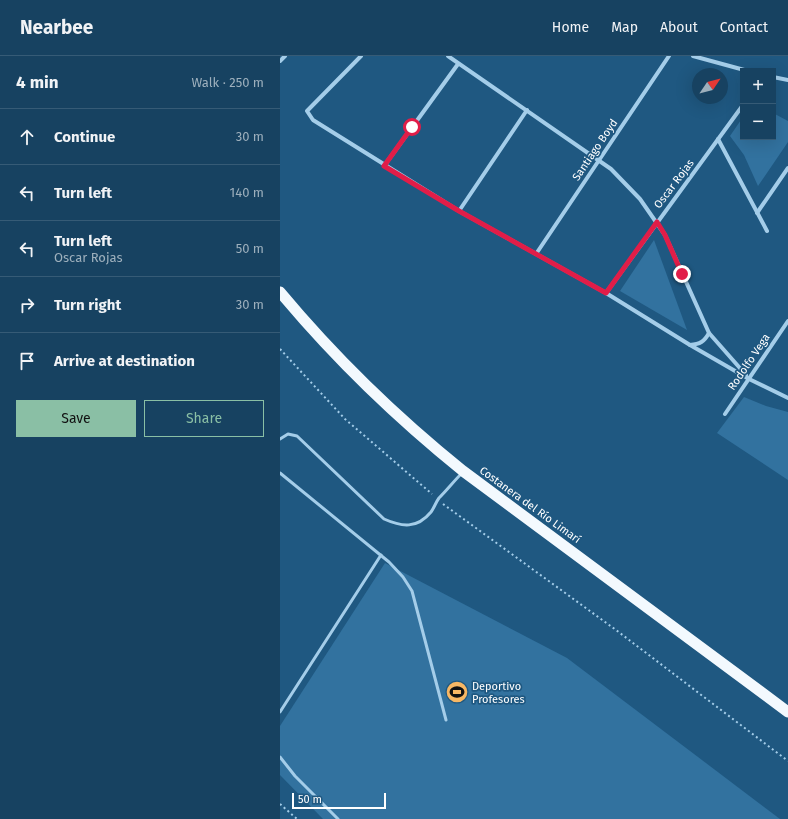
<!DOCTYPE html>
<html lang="en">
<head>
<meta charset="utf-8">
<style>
	body { margin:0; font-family:"Fira Sans",sans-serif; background:#204967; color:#f1f3f6 }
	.controls { position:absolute; right:12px; top:12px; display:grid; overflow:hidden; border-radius:0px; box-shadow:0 4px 16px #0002 }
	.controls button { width:36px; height:36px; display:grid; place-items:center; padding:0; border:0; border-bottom:1px solid #365b76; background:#174261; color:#f1f3f6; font:20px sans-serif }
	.compass { position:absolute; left:412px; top:12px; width:36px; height:36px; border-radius:50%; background:#174261; box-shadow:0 4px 16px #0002; rotate:55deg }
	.scale { position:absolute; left:12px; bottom:10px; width:94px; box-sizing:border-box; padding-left:4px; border:2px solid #fff; border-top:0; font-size:11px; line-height:14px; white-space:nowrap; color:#fff; -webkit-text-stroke:3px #1f5881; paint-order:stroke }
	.stop { position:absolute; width:12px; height:12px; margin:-9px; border:3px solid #e11d48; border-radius:50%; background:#fff }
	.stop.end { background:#e11d48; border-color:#fff; box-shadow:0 1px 4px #0008 }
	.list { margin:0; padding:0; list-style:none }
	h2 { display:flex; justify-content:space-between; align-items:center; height:52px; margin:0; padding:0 16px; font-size:17px }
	h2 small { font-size:13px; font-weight:400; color:#9eb0bd }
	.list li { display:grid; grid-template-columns:26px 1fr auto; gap:12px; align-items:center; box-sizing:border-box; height:56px; padding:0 16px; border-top:1px solid #365b76 }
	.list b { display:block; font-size:15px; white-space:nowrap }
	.list p { margin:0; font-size:13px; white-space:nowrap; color:#9eb0bd }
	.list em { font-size:13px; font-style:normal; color:#9eb0bd }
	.actions { display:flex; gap:8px; padding:12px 16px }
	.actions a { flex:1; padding:9px 0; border:1px solid #8abfa5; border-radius:0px; text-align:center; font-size:14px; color:#8abfa5 }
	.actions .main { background:#8abfa5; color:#111 }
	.icon { flex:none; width:22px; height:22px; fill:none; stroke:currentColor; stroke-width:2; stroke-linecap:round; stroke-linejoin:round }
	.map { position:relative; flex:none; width:508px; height:763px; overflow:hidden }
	header { display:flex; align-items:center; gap:24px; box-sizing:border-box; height:56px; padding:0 20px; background:#174261; border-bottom:1px solid #365b76 }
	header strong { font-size:19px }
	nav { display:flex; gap:22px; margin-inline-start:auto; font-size:14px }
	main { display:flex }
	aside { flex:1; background:#174261 }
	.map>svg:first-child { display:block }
	.green { fill:#32729f }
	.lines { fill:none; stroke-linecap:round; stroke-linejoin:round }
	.path { stroke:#a4cde9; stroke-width:2; stroke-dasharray:2 3; stroke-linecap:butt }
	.service { stroke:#a4cde9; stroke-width:3 }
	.minor { stroke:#a4cde9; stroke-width:4 }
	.trunk { stroke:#f3f9fe; stroke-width:11 }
	.route { stroke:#e11d48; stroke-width:5 }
	.labels { text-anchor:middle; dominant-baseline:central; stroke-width:3.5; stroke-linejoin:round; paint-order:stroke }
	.street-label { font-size:11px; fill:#fff; stroke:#1f5881 }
	.poi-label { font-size:11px; fill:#fff; stroke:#1f5881; text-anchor:start }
</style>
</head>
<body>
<header>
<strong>Nearbee</strong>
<nav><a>Home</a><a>Map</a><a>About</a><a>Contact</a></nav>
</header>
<main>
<aside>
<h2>4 min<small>Walk · 250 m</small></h2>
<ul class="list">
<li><svg class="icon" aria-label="ahead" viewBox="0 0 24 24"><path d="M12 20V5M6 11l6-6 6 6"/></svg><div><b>Continue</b></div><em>30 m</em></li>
<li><svg class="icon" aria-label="left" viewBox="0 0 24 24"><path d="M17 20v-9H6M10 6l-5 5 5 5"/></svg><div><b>Turn left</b></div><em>140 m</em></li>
<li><svg class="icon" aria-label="left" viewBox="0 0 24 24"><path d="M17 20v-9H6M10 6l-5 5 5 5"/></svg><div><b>Turn left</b><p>Oscar Rojas</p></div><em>50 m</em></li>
<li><svg class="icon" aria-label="right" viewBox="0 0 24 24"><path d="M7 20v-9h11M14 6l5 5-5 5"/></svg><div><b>Turn right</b></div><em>30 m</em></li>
<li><svg class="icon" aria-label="arrive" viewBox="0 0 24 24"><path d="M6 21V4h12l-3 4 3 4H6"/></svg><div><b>Arrive at destination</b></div></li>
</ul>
<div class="actions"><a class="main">Save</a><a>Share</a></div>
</aside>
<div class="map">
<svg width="508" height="763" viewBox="0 0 508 763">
	<rect width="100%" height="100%" fill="#1f5881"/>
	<g class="green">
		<path d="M 493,57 L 508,65 L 508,86 L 478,130 L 464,99 L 450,80 L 463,61 L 463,81 L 493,81 Z"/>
		<path d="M 374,184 L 407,274 L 340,235 Z"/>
		<path d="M 464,341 L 486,350 L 508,356 L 508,424 L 437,377 Z"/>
		<path d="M 105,507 L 287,602 L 500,763 L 43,763 L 0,719 L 0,670 Z"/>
	</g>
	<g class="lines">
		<g class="path">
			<path d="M 0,293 L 65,363 L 152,438"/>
			<path d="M 163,448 L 336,574 L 508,705"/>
			<path d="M 0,748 L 17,763"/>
		</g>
		<g class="service">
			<path d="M 0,383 L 8,378 L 17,380 L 104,463 C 122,471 137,473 151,456 C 154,452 156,446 159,442 C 167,434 174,425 182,417"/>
			<path d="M 0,417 L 109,506 L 123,521 L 132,535 L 166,664"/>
			<path d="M 0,656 L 101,499"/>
			<path d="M 0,701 L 15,720 L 58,763"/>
		</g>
		<g class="minor">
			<path d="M 81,0 L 27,55 L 33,64 L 179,155 L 326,237 L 410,289 L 469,323 L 508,342"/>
			<path d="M 168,0 L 331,113 L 360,143 L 385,179 L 429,277 L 466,319"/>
			<path d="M 413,0 L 468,15"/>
			<path d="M 0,5 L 5,0"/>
			<path d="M 493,21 L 508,24"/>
			<path d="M 438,83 L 487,175"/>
			<path d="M 104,110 L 178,8"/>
			<path d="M 179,155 L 247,54"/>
			<path d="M 477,157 L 508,112"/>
			<path d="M 256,198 L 389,0"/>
			<path d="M 326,237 L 463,49"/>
			<path d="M 410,289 C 420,288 424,286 429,277"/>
			<path d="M 445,358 L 508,265"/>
		</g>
		<path class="trunk" d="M 0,236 C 55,302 116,361 183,415 L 508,656"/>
	</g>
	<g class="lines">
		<path class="route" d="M 132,71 L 104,110 L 179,155 L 326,237 L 377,166 L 385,179 L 402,218"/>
	</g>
	<defs>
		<g id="stadium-disc" transform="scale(1.15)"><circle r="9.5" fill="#f7b764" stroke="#1f5881"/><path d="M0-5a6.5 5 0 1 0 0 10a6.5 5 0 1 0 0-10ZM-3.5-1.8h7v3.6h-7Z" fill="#111"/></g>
	</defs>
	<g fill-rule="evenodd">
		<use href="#stadium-disc" x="177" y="636"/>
	</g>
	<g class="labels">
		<g class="street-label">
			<text transform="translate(315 94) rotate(-56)">Santiago Boyd</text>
			<text transform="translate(394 128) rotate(-53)">Oscar Rojas</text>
			<text transform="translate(469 306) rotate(-56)">Rodolfo Vega</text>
			<text transform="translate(250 449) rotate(36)">Costanera del Río Limarí</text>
		</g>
		<g class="poi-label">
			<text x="192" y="630">Deportivo<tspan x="192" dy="13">Profesores</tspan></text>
		</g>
	</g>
</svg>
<div class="controls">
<button>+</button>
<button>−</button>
</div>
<svg class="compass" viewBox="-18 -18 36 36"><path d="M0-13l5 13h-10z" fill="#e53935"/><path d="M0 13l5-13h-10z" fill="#9eb0bd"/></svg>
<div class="scale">50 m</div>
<div class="stop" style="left:132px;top:71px"></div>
<div class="stop end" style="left:402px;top:218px"></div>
</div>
</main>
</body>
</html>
